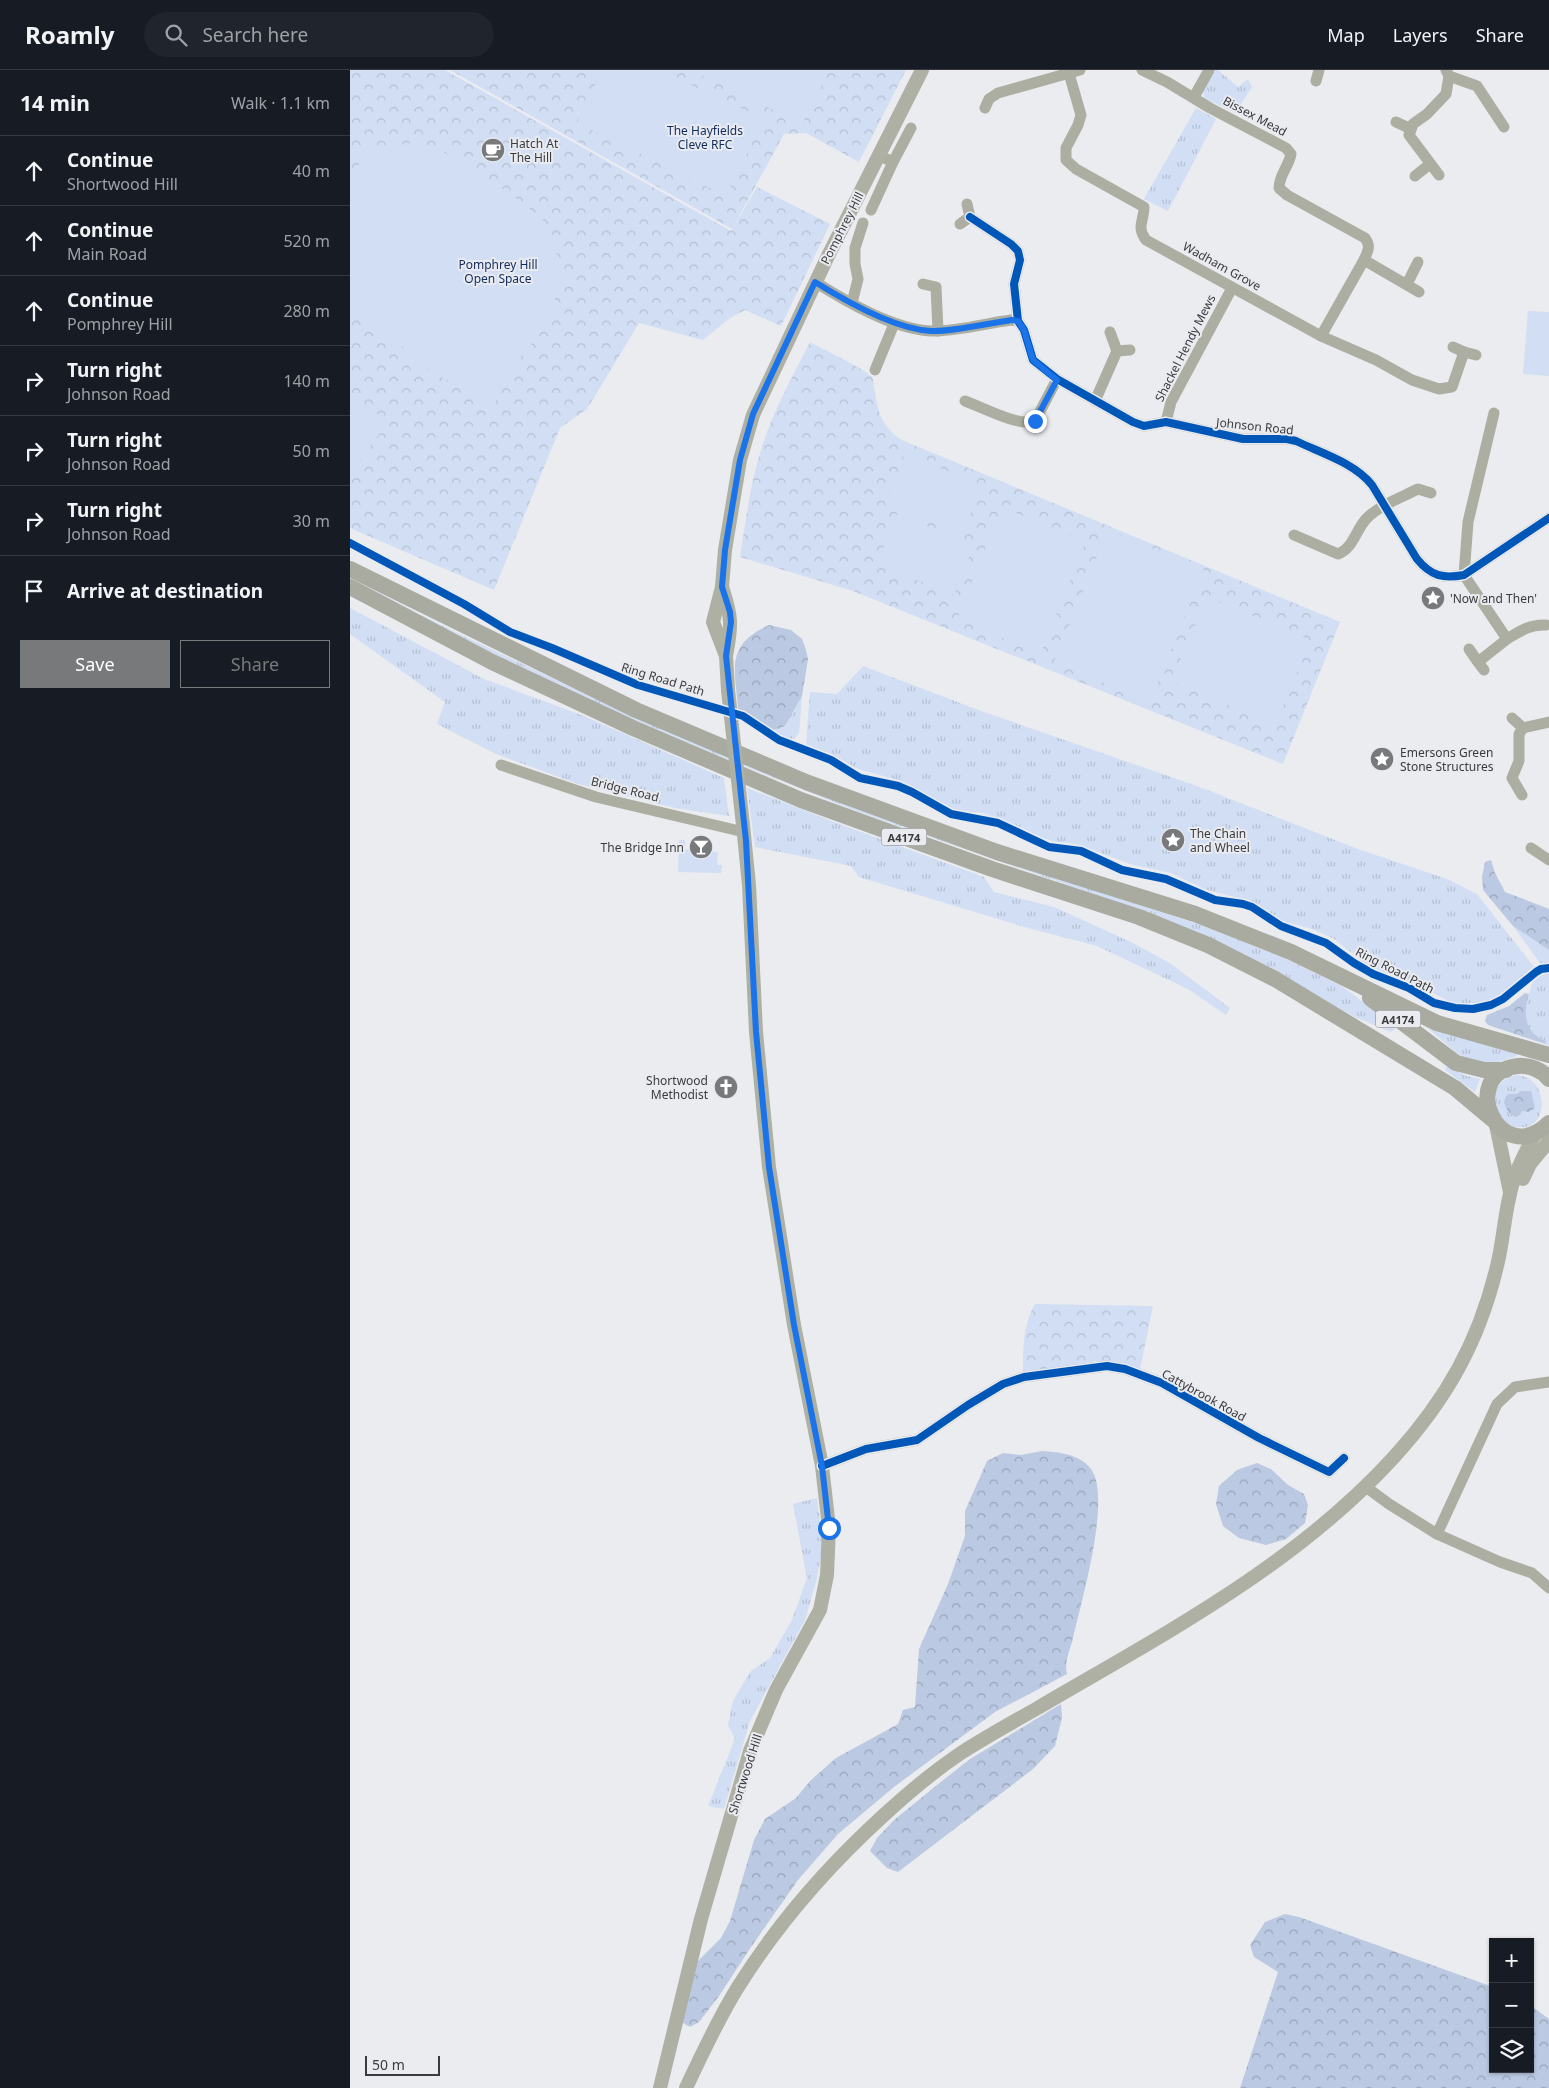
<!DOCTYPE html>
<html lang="en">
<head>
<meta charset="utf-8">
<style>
	body { margin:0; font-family:"Noto Sans",sans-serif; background:#20242c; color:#f1f3f6 }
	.controls { position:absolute; right:15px; bottom:15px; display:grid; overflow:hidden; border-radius:0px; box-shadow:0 1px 4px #0004 }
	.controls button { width:45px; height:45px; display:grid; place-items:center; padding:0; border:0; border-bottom:1px solid #363941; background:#171b24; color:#f1f3f6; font:25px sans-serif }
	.scale { position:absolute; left:15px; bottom:12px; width:75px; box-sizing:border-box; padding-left:5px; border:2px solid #3a3b3d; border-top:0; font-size:14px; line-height:18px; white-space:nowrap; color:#3a3b3d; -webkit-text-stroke:4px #e9ebf0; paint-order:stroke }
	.stop { position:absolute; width:15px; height:15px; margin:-11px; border:4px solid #1a73e8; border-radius:50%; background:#fff }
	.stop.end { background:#1a73e8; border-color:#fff; box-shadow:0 1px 5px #0008 }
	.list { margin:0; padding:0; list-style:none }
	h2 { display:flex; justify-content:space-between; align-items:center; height:65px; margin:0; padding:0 20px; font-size:21px }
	h2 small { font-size:16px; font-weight:400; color:#9ea1a6 }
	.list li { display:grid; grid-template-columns:32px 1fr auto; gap:15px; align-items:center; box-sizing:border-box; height:70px; padding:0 20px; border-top:1px solid #363941 }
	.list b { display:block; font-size:19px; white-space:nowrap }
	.list p { margin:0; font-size:16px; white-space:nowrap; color:#9ea1a6 }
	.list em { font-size:16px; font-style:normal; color:#9ea1a6 }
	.actions { display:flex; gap:10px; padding:15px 20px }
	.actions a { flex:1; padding:11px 0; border:1px solid #78797b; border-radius:0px; text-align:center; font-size:18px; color:#78797b }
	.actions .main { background:#78797b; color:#fff }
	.icon { flex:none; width:28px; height:28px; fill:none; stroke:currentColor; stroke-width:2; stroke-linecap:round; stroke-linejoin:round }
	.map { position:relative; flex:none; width:1199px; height:2018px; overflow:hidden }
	header { display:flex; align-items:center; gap:30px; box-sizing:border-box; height:70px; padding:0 25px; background:#171b24; border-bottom:1px solid #363941 }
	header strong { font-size:24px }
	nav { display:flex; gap:28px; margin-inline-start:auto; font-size:18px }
	.search { width:350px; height:45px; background:#20242c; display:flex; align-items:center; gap:12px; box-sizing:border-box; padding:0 18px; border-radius:28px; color:#9ea1a6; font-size:19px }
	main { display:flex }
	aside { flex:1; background:#171b24 }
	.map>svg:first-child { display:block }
	.grass { fill:url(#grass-tufts) }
	.forest { fill:url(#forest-crowns) }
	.park { fill:url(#park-crowns) }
	.garden { fill:#d1def4 }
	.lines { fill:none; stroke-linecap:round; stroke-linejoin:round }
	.minor { stroke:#adaea2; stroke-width:11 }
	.major { stroke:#aeb0a3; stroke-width:14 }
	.highway { stroke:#a9aba0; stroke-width:16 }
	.major-bridge { stroke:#aeb0a3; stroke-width:14 }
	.cycleway-casing { stroke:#e9ebf0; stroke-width:11 }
	.cycleway { stroke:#0057b8; stroke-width:8 }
	.route { stroke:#1a73e8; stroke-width:6 }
	.labels { text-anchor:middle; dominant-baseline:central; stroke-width:4; stroke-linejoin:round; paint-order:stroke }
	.shield { fill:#e9ebf0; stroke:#6e7073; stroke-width:1 }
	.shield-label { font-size:11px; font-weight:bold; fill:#3a3b3d }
	.street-label { font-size:12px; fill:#3a3b3d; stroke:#e9ebf0 }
	.park-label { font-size:12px; fill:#112c5e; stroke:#e9ebf0 }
	.poi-label { font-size:12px; fill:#3a3b3d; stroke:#e9ebf0; text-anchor:start }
</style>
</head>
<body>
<header>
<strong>Roamly</strong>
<div class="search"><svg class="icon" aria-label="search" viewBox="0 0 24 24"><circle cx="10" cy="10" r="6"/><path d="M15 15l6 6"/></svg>Search here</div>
<nav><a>Map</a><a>Layers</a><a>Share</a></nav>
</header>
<main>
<aside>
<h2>14 min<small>Walk · 1.1 km</small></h2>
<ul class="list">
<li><svg class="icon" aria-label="ahead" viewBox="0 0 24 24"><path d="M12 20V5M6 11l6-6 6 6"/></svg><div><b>Continue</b><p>Shortwood Hill</p></div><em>40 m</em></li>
<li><svg class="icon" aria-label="ahead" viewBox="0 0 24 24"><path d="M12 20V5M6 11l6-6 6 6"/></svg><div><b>Continue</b><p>Main Road</p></div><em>520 m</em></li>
<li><svg class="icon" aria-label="ahead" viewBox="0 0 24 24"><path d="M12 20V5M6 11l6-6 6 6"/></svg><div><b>Continue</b><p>Pomphrey Hill</p></div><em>280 m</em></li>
<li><svg class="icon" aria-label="right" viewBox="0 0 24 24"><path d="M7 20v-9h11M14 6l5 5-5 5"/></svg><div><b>Turn right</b><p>Johnson Road</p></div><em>140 m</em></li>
<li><svg class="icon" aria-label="right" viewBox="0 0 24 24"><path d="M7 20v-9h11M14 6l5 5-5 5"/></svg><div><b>Turn right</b><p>Johnson Road</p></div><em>50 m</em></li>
<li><svg class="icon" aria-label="right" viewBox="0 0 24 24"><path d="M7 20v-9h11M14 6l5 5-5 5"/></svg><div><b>Turn right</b><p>Johnson Road</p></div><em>30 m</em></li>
<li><svg class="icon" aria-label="arrive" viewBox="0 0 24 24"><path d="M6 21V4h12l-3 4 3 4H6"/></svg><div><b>Arrive at destination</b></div></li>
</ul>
<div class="actions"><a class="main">Save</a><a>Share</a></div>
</aside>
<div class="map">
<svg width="1199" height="2018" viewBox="0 0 1199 2018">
	<defs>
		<pattern id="grass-tufts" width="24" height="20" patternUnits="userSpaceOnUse" patternTransform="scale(1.25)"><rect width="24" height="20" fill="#d1def4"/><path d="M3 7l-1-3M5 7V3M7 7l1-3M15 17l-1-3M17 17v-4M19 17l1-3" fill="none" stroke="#b4bfd2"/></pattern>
		<pattern id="forest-crowns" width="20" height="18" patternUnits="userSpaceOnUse" patternTransform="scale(1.25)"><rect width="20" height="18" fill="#bbc9e2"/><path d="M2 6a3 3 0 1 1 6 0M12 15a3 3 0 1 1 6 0" fill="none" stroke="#99a4b8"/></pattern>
		<pattern id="park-crowns" width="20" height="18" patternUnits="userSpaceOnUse" patternTransform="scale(1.25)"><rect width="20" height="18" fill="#d1def4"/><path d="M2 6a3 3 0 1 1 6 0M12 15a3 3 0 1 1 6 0" fill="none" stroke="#b4bfd2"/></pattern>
	</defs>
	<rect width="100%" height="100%" fill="#eaecef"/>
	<g class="grass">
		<path d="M 865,0 L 868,0 L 888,17 L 898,9 L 902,17 L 885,43 L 854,28 L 853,20 Z"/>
		<path d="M 846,38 L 866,49 L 818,141 L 794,129 Z"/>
		<path d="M 0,508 L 99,559 L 263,637 L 707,808 L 851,855 L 928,885 L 990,915 L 1031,945 L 1045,959 L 1041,962 L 1005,947 L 960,923 L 777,836 L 506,741 L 374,688 L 259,639 L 108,568 L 0,511 Z"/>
		<path d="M 0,538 L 134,609 L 234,646 L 374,708 L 379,746 L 325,738 L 228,714 L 146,684 L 87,654 L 95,632 L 0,564 Z"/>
		<path d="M 513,596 L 631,641 L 847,716 L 1008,779 L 1097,809 L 1127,824 L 1184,897 L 1149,928 L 1137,933 L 1103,933 L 1053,908 L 1032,902 L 1013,892 L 984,869 L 962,859 L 932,851 L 888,828 L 854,819 L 821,803 L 783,795 L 726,774 L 702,771 L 687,766 L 673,758 L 633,743 L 606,740 L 551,711 L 508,699 L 485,686 L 456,675 L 460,622 L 487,624 Z"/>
		<path d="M 452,626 L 449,663 L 441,672 L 420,661 L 435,656 Z"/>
		<path d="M 397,718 L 484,752 L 634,807 L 644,822 L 704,837 L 783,873 L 821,894 L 880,938 L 876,945 L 838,919 L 747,876 L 671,856 L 509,807 L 501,796 L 405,777 Z"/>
		<path d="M 1163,856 L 1199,880 L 1199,895 L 1190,893 Z"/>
		<path d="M 1193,903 L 1199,903 L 1199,976 L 1195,974 L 1196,971 C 1163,959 1178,933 1183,909 Z"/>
		<path d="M 1075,956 L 1167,981 L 1167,986 L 1141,994 L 1114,989 Z"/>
		<path d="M 1097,996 L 1117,1006 L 1130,1009 L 1125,1022 L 1095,1000 Z"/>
		<path d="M 1166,1005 C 1199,1007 1199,1056 1173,1057 C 1169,1057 1164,1058 1161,1057 C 1157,1055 1152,1050 1148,1048 L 1145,1021 C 1150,1012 1156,1008 1166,1005 Z"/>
		<path d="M 467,1428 L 473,1476 L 466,1512 L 455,1550 L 400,1651 L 374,1739 L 358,1736 L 385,1669 L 378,1655 L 383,1631 L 400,1602 L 420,1588 L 442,1550 L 457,1508 L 443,1434 Z"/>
	</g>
	<g class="forest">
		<path d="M 419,555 L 441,560 L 452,569 L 456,580 L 458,589 L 452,626 L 435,656 L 420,661 L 388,639 C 385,598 375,575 419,555 Z"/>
		<path d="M 1141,790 L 1145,803 L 1155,822 L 1199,839 L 1199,880 L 1163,856 L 1133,820 L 1132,807 L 1135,792 Z"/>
		<path d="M 1175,923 L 1179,924 C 1173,944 1174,963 1196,971 L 1195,974 L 1138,955 L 1135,951 L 1137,945 L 1159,936 Z"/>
		<path d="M 1171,1021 L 1181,1021 L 1185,1038 L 1179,1042 L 1172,1041 L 1170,1045 L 1165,1047 L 1159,1043 L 1154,1033 L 1155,1028 L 1158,1024 L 1167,1024 Z"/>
		<path d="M 692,1381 C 708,1382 730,1384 741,1399 C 762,1428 731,1532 723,1568 C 720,1580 714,1592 717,1604 L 645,1642 L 544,1717 L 488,1764 L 448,1810 L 401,1877 L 369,1926 L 349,1952 L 340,1957 L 333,1953 L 334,1939 L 344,1895 L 371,1868 L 380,1851 L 404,1770 L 415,1749 L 446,1728 L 460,1711 L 486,1688 L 548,1654 L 553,1640 L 565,1637 L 569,1579 L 598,1514 L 615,1466 L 615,1441 L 637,1391 L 653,1383 L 671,1385 Z"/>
		<path d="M 907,1393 L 921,1399 L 938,1415 L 954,1424 L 958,1435 L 955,1453 L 936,1469 L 916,1475 L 889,1468 L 873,1456 L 866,1434 L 869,1416 L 887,1400 Z"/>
		<path d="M 711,1634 L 712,1648 L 705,1676 L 683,1699 L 548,1802 L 537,1798 L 520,1781 L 527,1768 L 544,1750 L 592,1711 L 620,1689 Z"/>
		<path d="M 935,1844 L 949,1847 L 1143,1917 L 1143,1999 L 1180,1999 L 1180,1935 L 1199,1949 L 1199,2018 L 890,2018 L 928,1902 L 904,1887 L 900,1875 L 915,1852 Z"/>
	</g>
	<g class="park">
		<path d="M 0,0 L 95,0 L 381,161 L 407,117 L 480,154 L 431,256 L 395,240 L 380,248 L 353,270 L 289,253 L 237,339 L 210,358 L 144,520 L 0,458 Z"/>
		<path d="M 100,0 L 556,0 L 509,92 L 456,63 L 434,64 L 382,159 Z"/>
		<path d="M 460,272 C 471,278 518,301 522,307 C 524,311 524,318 525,323 C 528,344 534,360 554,371 L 990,552 L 933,694 L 503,521 L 390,487 C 396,450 400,413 412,377 C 423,341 443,306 460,272 Z"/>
		<path d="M 685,1234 L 803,1236 L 790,1299 L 748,1291 L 673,1303 C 673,1280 673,1254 685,1234 Z"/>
	</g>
	<g class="garden">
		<path d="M 252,0 L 309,0 L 414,49 L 376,126 L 227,53 Z"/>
		<path d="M 341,0 L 479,0 L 452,54 Z"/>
		<path d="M 21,72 L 36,81 C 43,76 61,72 70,73 C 94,76 183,136 198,156 C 204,163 209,191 208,200 L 217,205 L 206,224 L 205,232 L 189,265 L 171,286 L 143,336 L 61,290 L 64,284 L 0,242 L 0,111 Z"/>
		<path d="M 1178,241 L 1199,242 L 1199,306 L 1173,304 Z"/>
		<path d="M 0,323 L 38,352 L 0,403 Z"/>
		<path d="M 555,384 L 632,415 L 612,465 L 535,434 Z"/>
		<path d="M 652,437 L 736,471 L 691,583 L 607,549 Z"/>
		<path d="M 547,444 L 624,475 L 604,525 L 527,494 Z"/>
		<path d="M 758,460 L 854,500 L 800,632 L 704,592 Z"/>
		<path d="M 857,527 L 960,570 L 926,654 L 821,612 Z"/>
		<path d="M 329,770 L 335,770 L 335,779 L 368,782 L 367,795 L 372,795 L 371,803 L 328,802 Z"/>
	</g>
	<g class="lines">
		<g class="minor">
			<path d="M 718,0 L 731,45 L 728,55 L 716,78 L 716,90 L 726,99 L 794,137 C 794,152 786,156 796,170 L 971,266 L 1026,290 L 1062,310 L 1089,319 L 1102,317 L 1114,282"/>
			<path d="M 792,0 L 817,12 L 860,38 L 936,78 L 941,84 C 939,96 929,105 929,118 L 937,125 L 1015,168 C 1021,176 1018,181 1014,190 L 971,266"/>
			<path d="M 1096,0 L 1099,6 L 1127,16 L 1154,57"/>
			<path d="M 966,11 L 969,0"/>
			<path d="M 844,27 L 859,0"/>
			<path d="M 635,38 L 639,29 L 648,23 L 730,0"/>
			<path d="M 1046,52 L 1061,59"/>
			<path d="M 528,85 L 543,92 L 561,58"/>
			<path d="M 1089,105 L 1059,65 L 1063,54 L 1077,44 L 1096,24 L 1099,6"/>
			<path d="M 1065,106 L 1080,94"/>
			<path d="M 521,140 L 543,92"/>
			<path d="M 620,147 L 661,174 L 668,181 L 670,190 L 664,214 L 668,251 L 674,260 L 683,290 L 707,309 L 783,352 L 794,356 L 816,352 L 893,369 L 937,369 L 946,371 C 971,383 1005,393 1022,415 L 1067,489 C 1081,506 1093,509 1114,505 L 1199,448"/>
			<path d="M 610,154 L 620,147 L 617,134"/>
			<path d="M 1014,190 L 1069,222"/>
			<path d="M 465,212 C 497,232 543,259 581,261 C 604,262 638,253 661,250 L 668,251"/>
			<path d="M 573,214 L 586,217 L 588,261"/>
			<path d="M 1057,214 L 1068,192"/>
			<path d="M 502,233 L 508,209 L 505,194 L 505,178 L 513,153"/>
			<path d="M 1103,277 L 1114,282 L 1126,285"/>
			<path d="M 767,281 L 780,280"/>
			<path d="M 525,300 L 544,254"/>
			<path d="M 615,331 C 632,337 668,357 685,351 L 707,309"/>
			<path d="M 745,331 L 767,281 L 760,262"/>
			<path d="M 816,352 L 821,332 L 882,218"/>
			<path d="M 944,465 L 988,484 C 1003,479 1006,459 1017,448 C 1030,435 1052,427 1068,419 L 1081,423"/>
			<path d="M 1157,569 C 1170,561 1180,554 1196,555"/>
			<path d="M 1119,579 L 1128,592"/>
			<path d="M 1134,600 L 1128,592 L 1157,569 L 1114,505 L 1118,452 L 1144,343"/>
			<path d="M 1162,648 L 1173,658"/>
			<path d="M 151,695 L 246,727 L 394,762"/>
			<path d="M 1172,725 L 1162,708 L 1169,691 L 1169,664 L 1173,658 L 1199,652"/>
			<path d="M 1181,778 L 1199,790"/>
			<path d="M 472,1396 L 516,1379 L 567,1370 L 618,1335 L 653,1314 L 674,1307 L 757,1296 L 775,1299 L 812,1313 L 909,1368 L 979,1402 L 994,1388"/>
			<path d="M 1016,1417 L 1039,1434 L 1087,1464 L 1150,1492 L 1182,1503 L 1199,1518"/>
			<path d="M 1087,1464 L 1147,1334 L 1165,1317 L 1199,1312"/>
		</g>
		<g class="major">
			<path d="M 372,517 C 382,547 382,555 376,586"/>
			<path d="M 378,620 L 376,586 L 363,552 L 372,517 L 375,480 L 390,390 L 403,345 L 478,186 L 572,0"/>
			<path d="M 1146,1055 L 1160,1122"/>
			<path d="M 1173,1109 L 1180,1094 L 1199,1071"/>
			<path d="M 310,2018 L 351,1849 L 400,1681 L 426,1620 L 470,1540 L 477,1505 L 479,1458 L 472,1396 L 444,1255 L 419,1097 L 406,962 L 399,815 L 393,755"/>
			<path d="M 336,2018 C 352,1984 368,1949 388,1917 C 428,1853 478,1796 534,1745 C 558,1723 584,1701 611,1683 C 636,1667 661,1653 686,1639 C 812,1565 945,1496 1044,1387 C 1096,1330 1129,1272 1147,1196 C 1153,1173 1154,1148 1160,1124 C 1164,1103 1175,1082 1186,1063"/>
		</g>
		<g class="highway">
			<path d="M 0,499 L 286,640 L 456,712 L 647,782 L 845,844 L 941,882 L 1087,953 L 1199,985"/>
			<path d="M 0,517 L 142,592 L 283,658 L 451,730 L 642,799 L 789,847 L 858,875 L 925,909 L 1105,1018 L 1142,1049"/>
			<path d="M 1020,928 L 1106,993 L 1134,1000 L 1156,1000"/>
			<path d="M 1199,1009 C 1192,1000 1180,995 1168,996 C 1107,1002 1148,1102 1199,1053"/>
		</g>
		<path class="major-bridge" d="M 378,620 L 393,755"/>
		<g class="cycleway-casing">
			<g id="cycleway">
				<path d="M 620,147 L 661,174 L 668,181 L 670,190 L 664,214 L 668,251 L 674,260 L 683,290 L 707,309 L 783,352 L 794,356 L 816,352 L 893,369 L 937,369 L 946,371 C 971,383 1005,393 1022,415 L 1067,489 C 1081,506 1093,509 1114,505 L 1199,448"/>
				<path d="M 0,473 L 114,534 L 160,562 L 202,578 L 288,615 L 393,646 L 429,670 L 481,690 L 510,708 L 548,716 L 562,722 L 601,744 L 648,753 L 699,777 L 731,781 L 772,800 L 816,809 L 865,830 L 893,834 L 902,837 L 931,856 L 976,873 L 1004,893 L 1023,904 L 1059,918 L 1084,933 L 1105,938 L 1123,939 L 1141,935 L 1153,929 L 1186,902 L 1191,899 L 1199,898"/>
				<path d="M 472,1396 L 516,1379 L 567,1370 L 618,1335 L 653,1314 L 674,1307 L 757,1296 L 775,1299 L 812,1313 L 909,1368 L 979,1402 L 994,1388"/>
			</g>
		</g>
		<use href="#cycleway" class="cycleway"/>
	</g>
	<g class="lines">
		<path class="route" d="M 479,1458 L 472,1396 L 444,1255 L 419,1097 L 406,962 L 396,771 L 376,586 L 381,552 L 380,542 L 372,517 L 375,480 L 390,390 L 403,344 L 465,212 C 497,232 544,259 581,261 C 604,262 638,253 662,250 L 668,251 L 674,260 L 683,290 L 707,310 L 685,351"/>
	</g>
	<defs>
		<g id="cafe-disc" transform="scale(1.25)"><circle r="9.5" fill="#78797b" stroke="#e9ebf0"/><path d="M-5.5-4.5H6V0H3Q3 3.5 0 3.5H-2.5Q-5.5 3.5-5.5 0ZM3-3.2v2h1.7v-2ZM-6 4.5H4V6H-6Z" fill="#fff"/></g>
		<g id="sight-disc" transform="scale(1.25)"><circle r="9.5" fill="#78797b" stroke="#e9ebf0"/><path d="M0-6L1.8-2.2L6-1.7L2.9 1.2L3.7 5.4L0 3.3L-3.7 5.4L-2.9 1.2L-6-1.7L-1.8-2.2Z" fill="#fff"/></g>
		<g id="bar-disc" transform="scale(1.25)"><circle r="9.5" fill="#78797b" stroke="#e9ebf0"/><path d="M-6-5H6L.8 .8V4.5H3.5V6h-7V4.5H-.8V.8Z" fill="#fff"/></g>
		<g id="church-disc" transform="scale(1.25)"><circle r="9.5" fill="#78797b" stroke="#e9ebf0"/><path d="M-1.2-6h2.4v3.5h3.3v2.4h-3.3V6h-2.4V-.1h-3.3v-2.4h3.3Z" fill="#fff"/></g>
	</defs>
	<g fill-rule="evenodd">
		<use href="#cafe-disc" x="143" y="80"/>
		<use href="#sight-disc" x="1083" y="528"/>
		<use href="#sight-disc" x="1032" y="689"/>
		<use href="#sight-disc" x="823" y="770"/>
		<use href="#bar-disc" x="351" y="777"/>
		<use href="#church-disc" x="376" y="1017"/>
	</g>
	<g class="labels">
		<g class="shield">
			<rect x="531.5" y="758.5" width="45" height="17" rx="4"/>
			<rect x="1025.5" y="940.5" width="45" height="17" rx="4"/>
		</g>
		<g class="shield-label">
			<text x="554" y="767">A4174</text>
			<text x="1048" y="949">A4174</text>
		</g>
		<g class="street-label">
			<text transform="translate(905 46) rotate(28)">Bissex Mead</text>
			<text transform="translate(492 158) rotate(-63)">Pomphrey Hill</text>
			<text transform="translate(872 196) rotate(29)">Wadham Grove</text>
			<text transform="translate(835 278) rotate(-63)">Shackel Hendy Mews</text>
			<text transform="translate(905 356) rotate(6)">Johnson Road</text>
			<text transform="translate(313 609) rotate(17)">Ring Road Path</text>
			<text transform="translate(275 719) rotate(14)">Bridge Road</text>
			<text transform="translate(1045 900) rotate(27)">Ring Road Path</text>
			<text transform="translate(854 1325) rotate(29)">Cattybrook Road</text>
			<text transform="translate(395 1704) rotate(-72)">Shortwood Hill</text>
		</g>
		<g class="park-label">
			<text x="355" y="60">The Hayfields<tspan x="355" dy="14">Cleve RFC</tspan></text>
			<text x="148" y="194">Pomphrey Hill<tspan x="148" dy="14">Open Space</tspan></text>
		</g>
		<g class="poi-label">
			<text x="160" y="73">Hatch At<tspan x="160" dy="14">The Hill</tspan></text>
			<text x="1100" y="528">'Now and Then'</text>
			<text x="1050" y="682">Emersons Green<tspan x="1050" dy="14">Stone Structures</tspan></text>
			<text x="840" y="763">The Chain<tspan x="840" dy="14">and Wheel</tspan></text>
			<text x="334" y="777" text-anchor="end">The Bridge Inn</text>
			<text x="358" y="1010" text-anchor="end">Shortwood<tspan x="358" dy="14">Methodist</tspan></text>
		</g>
	</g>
</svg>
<div class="controls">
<button>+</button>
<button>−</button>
<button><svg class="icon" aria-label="layers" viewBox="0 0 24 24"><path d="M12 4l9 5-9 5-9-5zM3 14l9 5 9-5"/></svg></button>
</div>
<div class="scale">50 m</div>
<div class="stop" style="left:479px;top:1458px"></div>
<div class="stop end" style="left:685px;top:351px"></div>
</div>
</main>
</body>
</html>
